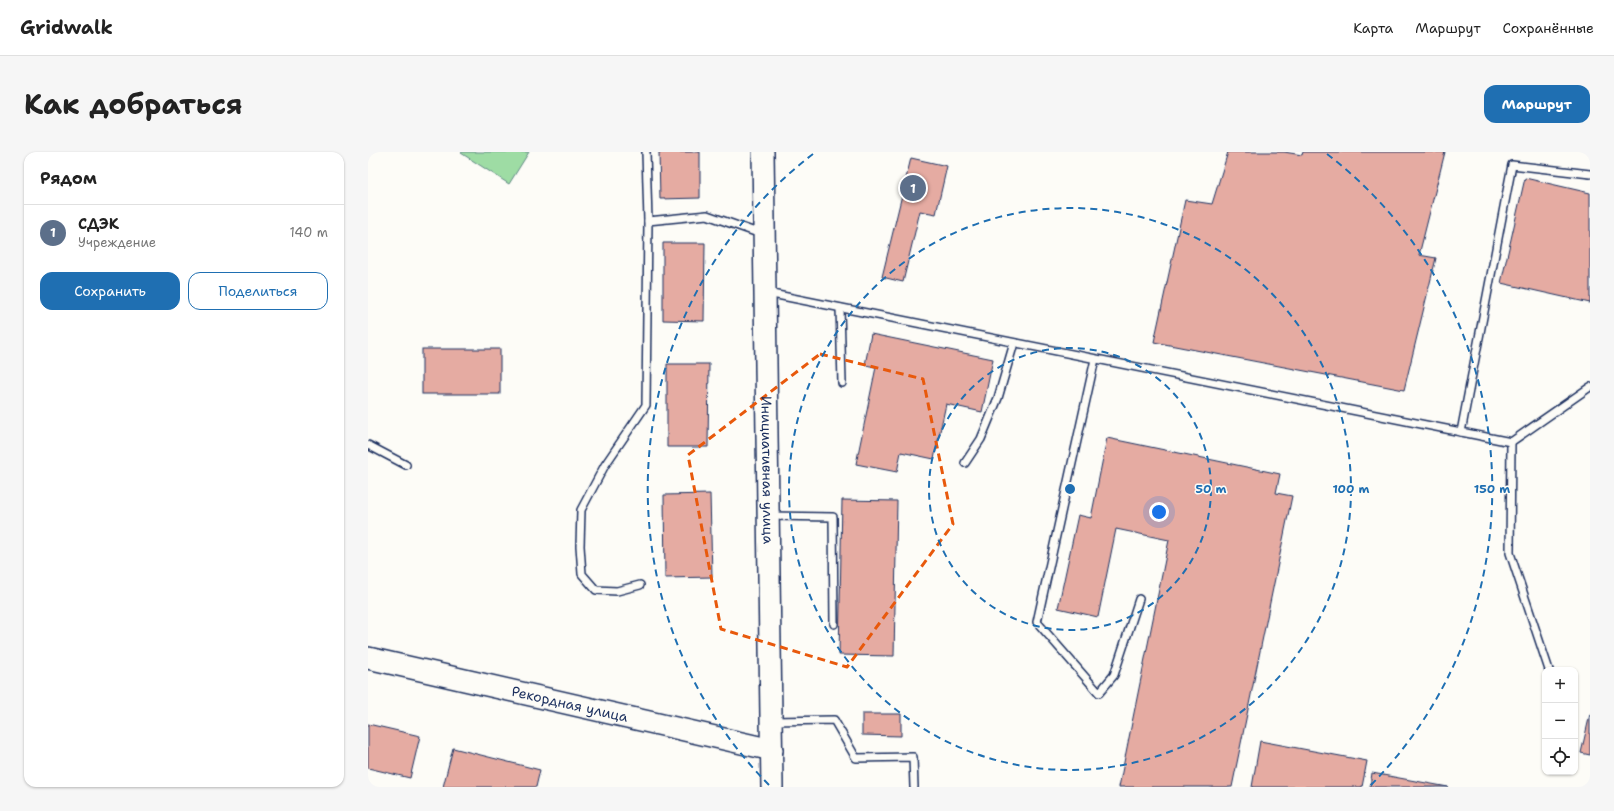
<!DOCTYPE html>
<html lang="ru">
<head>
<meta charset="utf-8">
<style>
	body { margin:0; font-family:"Shantell Sans",sans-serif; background:#f6f6f6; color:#222 }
	.controls { position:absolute; right:12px; bottom:12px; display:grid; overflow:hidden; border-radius:8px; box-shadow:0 1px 3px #0004 }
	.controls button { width:36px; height:36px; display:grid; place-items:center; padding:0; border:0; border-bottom:1px solid #e0e0e0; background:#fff; color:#222; font:20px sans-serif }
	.you { position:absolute; left:791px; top:360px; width:14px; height:14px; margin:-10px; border:3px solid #fff; border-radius:50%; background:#1a73e8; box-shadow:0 0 0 6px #1a73e833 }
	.badge { display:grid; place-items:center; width:26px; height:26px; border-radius:50%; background:#1f6fb2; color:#fff; font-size:13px; font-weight:700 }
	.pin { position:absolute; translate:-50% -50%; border:2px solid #fff; box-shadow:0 1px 4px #0006 }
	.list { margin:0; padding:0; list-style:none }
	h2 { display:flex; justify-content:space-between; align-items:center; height:52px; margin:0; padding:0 16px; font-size:17px }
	h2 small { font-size:13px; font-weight:400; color:#767676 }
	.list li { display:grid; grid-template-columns:26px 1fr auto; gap:12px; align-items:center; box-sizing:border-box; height:56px; padding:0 16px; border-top:1px solid #e0e0e0 }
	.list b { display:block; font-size:15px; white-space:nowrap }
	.list p { margin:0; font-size:13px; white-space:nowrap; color:#767676 }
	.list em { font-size:13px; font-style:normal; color:#767676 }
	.actions { display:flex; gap:8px; padding:12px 16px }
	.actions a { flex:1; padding:9px 0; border:1px solid #1f6fb2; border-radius:12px; text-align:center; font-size:14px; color:#1f6fb2 }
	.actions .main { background:#1f6fb2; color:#fff }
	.icon { flex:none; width:22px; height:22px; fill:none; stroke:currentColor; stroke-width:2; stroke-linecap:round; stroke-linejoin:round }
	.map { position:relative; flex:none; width:1222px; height:635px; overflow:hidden; border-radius:12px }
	header { display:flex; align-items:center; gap:24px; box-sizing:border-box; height:56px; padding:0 20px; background:#fff; border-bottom:1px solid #e0e0e0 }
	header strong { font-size:19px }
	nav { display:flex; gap:22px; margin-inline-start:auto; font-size:14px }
	.intro { display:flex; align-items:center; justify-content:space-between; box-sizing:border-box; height:96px; padding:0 24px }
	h1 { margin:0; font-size:28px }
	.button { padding:10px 18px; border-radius:12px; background:#1f6fb2; color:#fff; font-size:14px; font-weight:700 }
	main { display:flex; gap:24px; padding:0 24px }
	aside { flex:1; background:#fff; border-radius:12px; box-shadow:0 1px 3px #0004 }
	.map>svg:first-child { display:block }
	.pitch { fill:#9edca4; stroke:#5c8681 }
	.building { fill:#e5aba2; stroke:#1b2f5e }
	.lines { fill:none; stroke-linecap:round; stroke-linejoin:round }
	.lane-casing { stroke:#1b2f5e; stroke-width:10 }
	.secondary-casing { stroke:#1b2f5e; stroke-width:24 }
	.lane { stroke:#fdfcf7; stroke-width:7 }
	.secondary { stroke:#fdfcf7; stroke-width:21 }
	.marked { fill:none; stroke:#e8590c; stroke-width:3; stroke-dasharray:8 5; stroke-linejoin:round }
	.ring { fill:none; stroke:#1f6fb2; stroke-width:2; stroke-dasharray:7 5 }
	.labels { text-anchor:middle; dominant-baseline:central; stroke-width:3; stroke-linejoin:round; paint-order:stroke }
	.street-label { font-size:14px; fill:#1b2f5e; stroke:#fdfcf7 }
	.centre { fill:#1f6fb2; stroke:#fdfcf7; stroke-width:2 }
	.ring-label { font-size:12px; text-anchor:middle; font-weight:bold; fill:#1f6fb2; stroke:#fdfcf7; stroke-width:3; stroke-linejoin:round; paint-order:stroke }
</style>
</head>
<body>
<header>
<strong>Gridwalk</strong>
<nav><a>Карта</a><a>Маршрут</a><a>Сохранённые</a></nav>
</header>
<div class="intro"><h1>Как добраться</h1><a class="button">Маршрут</a></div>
<main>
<aside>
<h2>Рядом<small></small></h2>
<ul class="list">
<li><span class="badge" style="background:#5c6f8a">1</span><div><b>СДЭК</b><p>Учреждение</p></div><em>140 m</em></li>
</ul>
<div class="actions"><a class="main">Сохранить</a><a>Поделиться</a></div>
</aside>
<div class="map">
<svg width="1222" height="635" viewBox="0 0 1222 635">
	<rect width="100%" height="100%" fill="#fdfcf7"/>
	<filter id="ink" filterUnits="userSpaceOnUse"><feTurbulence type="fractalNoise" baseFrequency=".025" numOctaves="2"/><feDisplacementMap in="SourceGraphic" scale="8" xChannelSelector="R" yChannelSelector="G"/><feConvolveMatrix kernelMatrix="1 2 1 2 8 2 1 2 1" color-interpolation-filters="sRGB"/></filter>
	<g filter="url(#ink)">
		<path class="pitch" d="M 94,0 L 161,0 L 141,32 L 93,1 Z"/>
		<g class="building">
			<path d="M 291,0 L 332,0 L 332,46 L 292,47 Z"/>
			<path d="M 860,0 L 916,0 L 934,3 L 935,0 L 1077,0 L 1051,103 L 1068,106 L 1036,238 L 786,190 L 817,48 L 844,52 Z"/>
			<path d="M 543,6 L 579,14 L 568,62 L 552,59 L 535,130 L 514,125 Z"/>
			<path d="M 1157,26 L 1222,41 L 1222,151 L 1133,131 Z"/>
			<path d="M 295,91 L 337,91 L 336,169 L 295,168 Z"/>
			<path d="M 503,182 L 625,207 L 614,260 L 578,252 L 566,307 L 533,300 L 529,320 L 488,312 L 508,215 L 497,213 Z"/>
			<rect x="54" y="197" width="78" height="45"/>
			<path d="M 299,212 L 341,212 L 340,295 L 299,295 Z"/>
			<path d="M 739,286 L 912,322 L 908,341 L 924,344 L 864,635 L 751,635 L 801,388 L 748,377 L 730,465 L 690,456 L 710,363 L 723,366 Z"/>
			<path d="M 342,342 L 344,425 L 297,426 L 296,343 Z"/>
			<path d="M 474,348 L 529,349 L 526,504 L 471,503 Z"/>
			<path d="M 494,562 L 533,562 L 533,584 L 494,583 Z"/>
			<path d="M 1222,562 L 1222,603 L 1213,601 Z"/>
			<path d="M 0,572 L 52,584 L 42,626 L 0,616 Z"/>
			<path d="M 892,589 L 999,609 L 994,635 L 884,635 Z"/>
			<path d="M 85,596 L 172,618 L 168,635 L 75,635 Z"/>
			<path d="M 1004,621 L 1080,635 L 1002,635 Z"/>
		</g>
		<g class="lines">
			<g class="lane-casing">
				<g id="lane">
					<path d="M 278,0 L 280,69"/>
					<path d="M 399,141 L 1143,290 L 1222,235"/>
					<path d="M 472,156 L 474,231"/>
					<path d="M 727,207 L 669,470 L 731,541 L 746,523 L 771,447"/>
					<path d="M 1093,280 L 1144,13 L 1222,22"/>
					<path d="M 1143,290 L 1142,401 L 1181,518"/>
					<path d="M 0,293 L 38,313"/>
					<path d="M 597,311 L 613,287 L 630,246 L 646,191"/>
					<path d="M 402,364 L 465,365 L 466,472"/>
					<path d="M 272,433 L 249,439 L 228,438 L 214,422 L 212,394 L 213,358 L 237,313 L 278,253 L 280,69 L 339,63 L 393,82"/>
					<path d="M 404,569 L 466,568 L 488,606 L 545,605 L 546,635"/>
				</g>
			</g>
			<g class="secondary-casing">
				<g id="secondary">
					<path id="s1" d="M 395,0 L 404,635"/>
					<path id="s2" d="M 0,506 L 404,598"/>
				</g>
			</g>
			<use href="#lane" class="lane"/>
			<use href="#secondary" class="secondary"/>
		</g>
	</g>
	<path class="marked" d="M 452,202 L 555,227 L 585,372 L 479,515 L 353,477 L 320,303 Z"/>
	<g class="ring">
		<circle cx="702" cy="337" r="141"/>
		<circle cx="702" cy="337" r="281"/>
		<path d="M401 633A422 422 0 0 1 445 2M959 2A422 422 0 0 1 1003 633"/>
	</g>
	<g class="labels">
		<g class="street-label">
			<text stroke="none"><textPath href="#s1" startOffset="318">Инициативная улица</textPath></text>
			<text stroke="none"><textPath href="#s2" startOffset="207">Рекордная улица</textPath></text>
		</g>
	</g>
	<circle cx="702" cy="337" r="6" class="centre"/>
	<g class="ring-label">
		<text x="843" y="341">50 m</text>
		<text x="983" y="341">100 m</text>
		<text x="1124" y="341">150 m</text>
	</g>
</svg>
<div class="controls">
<button>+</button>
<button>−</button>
<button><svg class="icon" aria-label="locate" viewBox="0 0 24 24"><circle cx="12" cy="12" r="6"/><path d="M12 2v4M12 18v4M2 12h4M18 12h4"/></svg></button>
</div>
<div class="you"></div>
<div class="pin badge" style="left:545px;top:36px;background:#5c6f8a">1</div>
</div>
</main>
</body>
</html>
